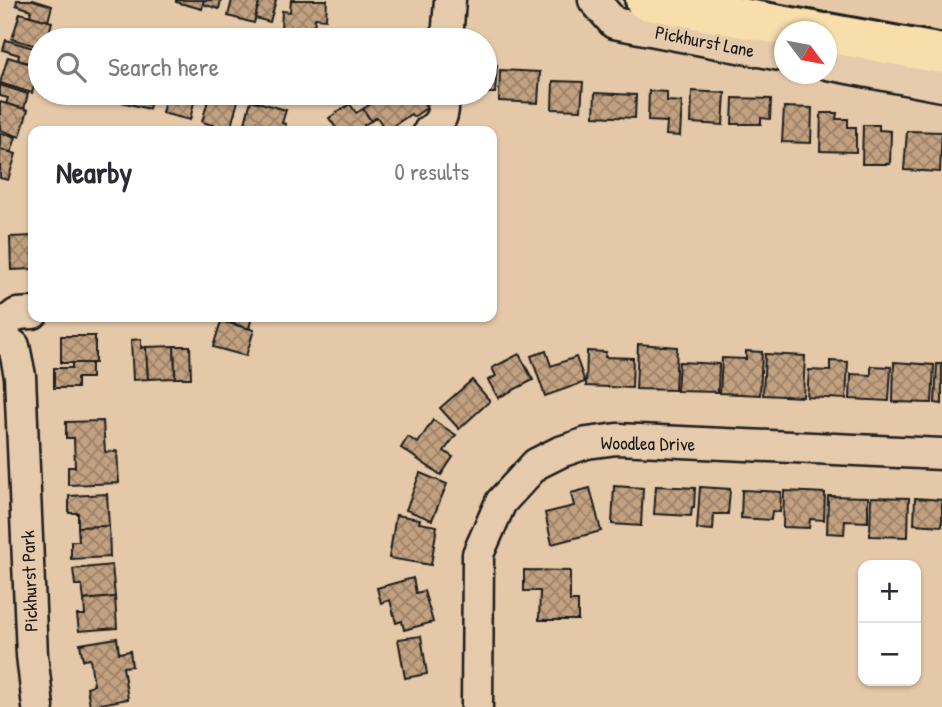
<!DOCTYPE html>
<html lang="en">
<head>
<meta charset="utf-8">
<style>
	body { margin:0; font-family:"Patrick Hand",sans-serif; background:#f2f2f3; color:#2b2b33 }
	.controls { position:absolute; right:21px; bottom:21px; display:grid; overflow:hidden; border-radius:14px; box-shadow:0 2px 5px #0004 }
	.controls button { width:63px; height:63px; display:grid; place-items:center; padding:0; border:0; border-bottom:2px solid #e1e1e2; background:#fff; color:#2b2b33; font:35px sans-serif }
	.compass { position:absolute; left:774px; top:21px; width:63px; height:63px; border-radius:50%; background:#fff; box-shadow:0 2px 5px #0004; rotate:122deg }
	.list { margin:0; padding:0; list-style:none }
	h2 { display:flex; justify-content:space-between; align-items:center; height:91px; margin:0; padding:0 28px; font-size:30px }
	h2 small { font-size:23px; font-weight:400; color:#7c7c81 }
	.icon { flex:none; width:38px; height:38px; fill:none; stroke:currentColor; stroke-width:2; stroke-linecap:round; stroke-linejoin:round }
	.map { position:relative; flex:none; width:942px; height:707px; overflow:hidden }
	.search { position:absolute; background:#fff; box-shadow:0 2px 5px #0004; left:28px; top:28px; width:469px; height:77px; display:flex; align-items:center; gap:18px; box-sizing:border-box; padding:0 24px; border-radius:38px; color:#7c7c81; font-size:26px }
	.panel { position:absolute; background:#fff; box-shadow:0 2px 5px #0004; left:28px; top:126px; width:469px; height:196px; border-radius:14px }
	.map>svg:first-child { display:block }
	.building { fill:url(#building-cross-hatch); stroke:#1c1c1c; stroke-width:2 }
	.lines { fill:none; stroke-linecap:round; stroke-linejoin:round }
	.minor-casing { stroke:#1c1c1c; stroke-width:35 }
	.major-casing { stroke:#1c1c1c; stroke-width:44 }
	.minor { stroke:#e5caac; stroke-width:30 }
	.major { stroke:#f8deab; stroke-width:38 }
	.labels { text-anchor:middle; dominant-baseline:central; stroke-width:6; stroke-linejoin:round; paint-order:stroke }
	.street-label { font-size:19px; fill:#1c1c1c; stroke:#e5caac }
</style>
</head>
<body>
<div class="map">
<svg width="942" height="707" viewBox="0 0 942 707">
	<defs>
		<pattern id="building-cross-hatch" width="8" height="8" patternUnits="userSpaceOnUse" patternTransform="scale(1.75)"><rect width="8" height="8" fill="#c2a180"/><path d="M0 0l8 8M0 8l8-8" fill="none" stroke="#9d8268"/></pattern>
	</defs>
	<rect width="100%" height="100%" fill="#e5c8a8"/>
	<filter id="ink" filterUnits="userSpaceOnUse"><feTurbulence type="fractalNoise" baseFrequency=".0143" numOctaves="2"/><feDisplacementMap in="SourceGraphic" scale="14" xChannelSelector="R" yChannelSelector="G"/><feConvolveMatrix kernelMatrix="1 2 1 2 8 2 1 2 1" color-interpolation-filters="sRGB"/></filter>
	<g filter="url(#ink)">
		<g class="building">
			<path d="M 17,0 L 33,0 L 52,6 L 48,21 L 30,16 L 31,10 L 16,5 Z"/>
			<path d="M 176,0 L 204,0 L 202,9 L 176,2 Z"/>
			<path d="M 204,0 L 221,0 L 219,9 L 203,4 Z"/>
			<path d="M 232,0 L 260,0 L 254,23 L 228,16 Z"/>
			<path d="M 260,0 L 276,0 L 270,22 L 255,18 Z"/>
			<path d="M 291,0 L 327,0 L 326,19 L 315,18 L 314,32 L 281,30 L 282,11 L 290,12 Z"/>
			<path d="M 20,13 L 52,22 L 47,40 L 40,40 L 40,47 L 12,39 Z"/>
			<path d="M 6,40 L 40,50 L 35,65 L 18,60 L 19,55 L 3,50 Z"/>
			<path d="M 8,57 L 40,67 L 32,93 L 0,83 Z"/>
			<path d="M 485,65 L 497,65 L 495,93 L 485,93 Z"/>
			<path d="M 500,70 L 540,72 L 538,103 L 499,101 Z"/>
			<path d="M 553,81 L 583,82 L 581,110 L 552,109 Z"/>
			<path d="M 0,85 L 28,94 L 24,109 L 6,104 L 8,98 L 0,96 Z"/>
			<path d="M 649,91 L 667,92 L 667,101 L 682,102 L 680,136 L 666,135 L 667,122 L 648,121 Z"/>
			<path d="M 692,91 L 725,93 L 723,125 L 691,123 Z"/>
			<path d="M 124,93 L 153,93 L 149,109 L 122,102 Z"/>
			<path d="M 167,93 L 196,93 L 190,120 L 162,113 Z"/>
			<path d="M 210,93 L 224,93 L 239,97 L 230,130 L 202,122 Z"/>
			<path d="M 373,93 L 412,93 L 414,96 L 418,94 L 427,108 L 413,117 L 411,114 L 386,131 L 377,117 L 371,121 L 363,109 L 369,105 L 365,98 Z"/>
			<path d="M 595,93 L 636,95 L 635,118 L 594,116 Z"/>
			<path d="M 733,98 L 771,99 L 770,119 L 761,118 L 761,124 L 732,124 Z"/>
			<path d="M 251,100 L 286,110 L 282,123 L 286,124 L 284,131 L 243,131 Z"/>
			<path d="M 0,102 L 28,110 L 20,137 L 0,130 Z"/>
			<path d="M 350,104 L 356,113 L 363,109 L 371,121 L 364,125 L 368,131 L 338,131 L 329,118 Z"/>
			<path d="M 784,107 L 812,108 L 811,143 L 782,142 Z"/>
			<path d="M 821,113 L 837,113 L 836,119 L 848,119 L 848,127 L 856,127 L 856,152 L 820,151 Z"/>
			<path d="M 863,125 L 879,125 L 879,130 L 891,131 L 890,164 L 862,164 Z"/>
			<path d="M 907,131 L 942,132 L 940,172 L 904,170 Z"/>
			<path d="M 0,133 L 16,137 L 11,153 L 0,149 Z"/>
			<path d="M 0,149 L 16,154 L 8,180 L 0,178 Z"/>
			<path d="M 33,236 L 33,269 L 11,270 L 10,237 Z"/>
			<path d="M 228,317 L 252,317 L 249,329 L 231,323 L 233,318 Z"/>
			<path d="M 221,321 L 254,330 L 246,356 L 213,347 Z"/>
			<rect x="61" y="336" width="34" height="27"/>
			<path d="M 141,339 L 141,348 L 146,347 L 148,379 L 133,380 L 131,340 Z"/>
			<path d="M 638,344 L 677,347 L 675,390 L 636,389 Z"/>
			<path d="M 174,346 L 190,346 L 191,378 L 175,378 Z"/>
			<path d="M 174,346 L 175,378 L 148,379 L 146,347 Z"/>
			<path d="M 546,351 L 551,366 L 576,357 L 585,382 L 545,396 L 531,356 Z"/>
			<path d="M 587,351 L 606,352 L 605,357 L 633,358 L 632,388 L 586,386 Z"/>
			<path d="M 746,351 L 762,352 L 760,395 L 720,393 L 722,358 L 746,359 Z"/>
			<path d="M 519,354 L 533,380 L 498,398 L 488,380 L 496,376 L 492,368 Z"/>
			<path d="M 765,354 L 805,356 L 803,397 L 763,395 Z"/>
			<path d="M 830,361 L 848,362 L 846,399 L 807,397 L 809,370 L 830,371 Z"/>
			<path d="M 679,362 L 719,364 L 718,392 L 677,391 Z"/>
			<path d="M 894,362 L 934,365 L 932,403 L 893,402 Z"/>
			<path d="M 72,363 L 91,363 L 91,378 L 77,378 L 77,388 L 54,388 L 54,368 L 72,368 Z"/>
			<path d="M 937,364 L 942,364 L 942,404 L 935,403 Z"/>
			<path d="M 871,366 L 891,367 L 889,401 L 850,399 L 851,374 L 871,375 Z"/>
			<path d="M 472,380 L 490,401 L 459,429 L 440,408 Z"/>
			<path d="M 433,420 L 456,435 L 444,451 L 453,457 L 441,475 L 401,448 L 408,437 L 418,443 Z"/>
			<path d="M 103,421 L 105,452 L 117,451 L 119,483 L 68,485 L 68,467 L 75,467 L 74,438 L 66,438 L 66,422 Z"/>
			<path d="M 420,473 L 447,484 L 432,520 L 406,510 Z"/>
			<path d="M 614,486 L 643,488 L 641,526 L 612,524 Z"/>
			<path d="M 656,486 L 695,488 L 694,507 L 692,507 L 691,516 L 654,514 Z"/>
			<path d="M 700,487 L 730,489 L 728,514 L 714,514 L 713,530 L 697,529 Z"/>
			<path d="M 590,488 L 601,531 L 552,544 L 545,513 L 574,506 L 571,493 Z"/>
			<path d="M 742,490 L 781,492 L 780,512 L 772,511 L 771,520 L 741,518 Z"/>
			<path d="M 784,491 L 825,493 L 824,520 L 810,519 L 809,528 L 783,527 Z"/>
			<path d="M 107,494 L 109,526 L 78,527 L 78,513 L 69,513 L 69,496 Z"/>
			<path d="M 828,496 L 868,497 L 868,522 L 845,521 L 844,534 L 827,533 Z"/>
			<path d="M 871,497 L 909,498 L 908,537 L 870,536 Z"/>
			<path d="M 915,498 L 942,500 L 942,526 L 914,524 Z"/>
			<path d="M 396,515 L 420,519 L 419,523 L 437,526 L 431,565 L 389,558 Z"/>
			<path d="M 109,526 L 110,557 L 71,559 L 71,541 L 79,541 L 78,527 Z"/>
			<path d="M 112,565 L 115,597 L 84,600 L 82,585 L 75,585 L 73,569 Z"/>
			<path d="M 524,570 L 570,571 L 570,601 L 578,601 L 578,620 L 539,620 L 540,591 L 524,591 Z"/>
			<path d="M 413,578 L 416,593 L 424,591 L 433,622 L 404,630 L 402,621 L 396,623 L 390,600 L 381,603 L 377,588 Z"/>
			<path d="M 115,597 L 117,628 L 79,631 L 77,615 L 85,615 L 84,600 Z"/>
			<path d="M 421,636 L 427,674 L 405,678 L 398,639 Z"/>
			<path d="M 117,638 L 119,653 L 130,651 L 132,666 L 123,667 L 128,699 L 90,706 L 87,687 L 94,685 L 90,659 L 83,660 L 80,644 Z"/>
		</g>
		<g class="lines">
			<g class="minor-casing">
				<g id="minor">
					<path d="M 594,0 L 614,23 L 785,56"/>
					<path d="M 447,40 L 450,0"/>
					<path d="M 827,64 L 942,86"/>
					<path d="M 429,131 C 445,120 443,111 444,93"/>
					<path d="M 0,327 L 17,314 L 33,313"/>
					<path d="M 0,336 L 14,346 L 20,376 L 32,655 L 38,707"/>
					<path d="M 477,707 L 478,554 L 501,502 L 536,464 L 560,452 L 587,443 L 617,439 L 942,454"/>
				</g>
			</g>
			<g class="major-casing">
				<g id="major">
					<path d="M 645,0 L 818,32"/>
					<path d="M 827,33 L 942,54"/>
				</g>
			</g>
			<use href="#minor" class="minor"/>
			<use href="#major" class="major"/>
		</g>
	</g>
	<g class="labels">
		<g class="street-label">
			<text transform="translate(705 41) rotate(11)">Pickhurst Lane</text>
			<text transform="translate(648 443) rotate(1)">Woodlea Drive</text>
			<text transform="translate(29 581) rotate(-92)">Pickhurst Park</text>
		</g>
	</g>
</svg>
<div class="controls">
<button>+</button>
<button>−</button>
</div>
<svg class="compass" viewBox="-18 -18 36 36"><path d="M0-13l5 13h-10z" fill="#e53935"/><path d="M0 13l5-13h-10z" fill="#7c7c81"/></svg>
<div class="search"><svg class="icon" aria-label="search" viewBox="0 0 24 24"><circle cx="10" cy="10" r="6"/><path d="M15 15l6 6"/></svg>Search here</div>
<section class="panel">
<h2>Nearby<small>0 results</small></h2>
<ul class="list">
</ul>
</section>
</div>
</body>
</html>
